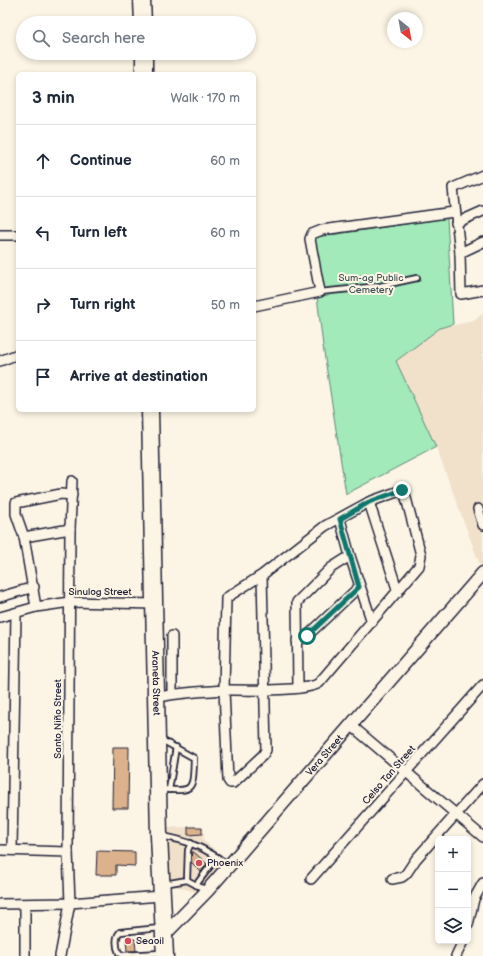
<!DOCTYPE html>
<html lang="en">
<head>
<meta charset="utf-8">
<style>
	body { margin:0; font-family:"Balsamiq Sans",sans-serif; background:#f6f6f7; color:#1f2937 }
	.controls { position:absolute; right:12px; bottom:12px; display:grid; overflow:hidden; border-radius:6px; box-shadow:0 2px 6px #0003 }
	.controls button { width:36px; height:36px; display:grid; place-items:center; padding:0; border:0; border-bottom:1px solid #e0e1e3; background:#fff; color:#1f2937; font:20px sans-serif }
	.compass { position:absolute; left:387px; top:12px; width:36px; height:36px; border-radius:50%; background:#fff; box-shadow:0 2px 6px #0003; rotate:149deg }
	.stop { position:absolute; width:12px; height:12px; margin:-9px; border:3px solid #0f766e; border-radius:50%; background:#fff }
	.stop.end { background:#0f766e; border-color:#fff; box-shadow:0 1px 4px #0008 }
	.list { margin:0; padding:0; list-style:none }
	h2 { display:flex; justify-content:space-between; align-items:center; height:52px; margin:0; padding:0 16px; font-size:17px }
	h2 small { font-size:13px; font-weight:400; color:#747a83 }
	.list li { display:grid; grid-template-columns:26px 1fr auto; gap:12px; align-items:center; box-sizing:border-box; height:72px; padding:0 16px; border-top:1px solid #e0e1e3 }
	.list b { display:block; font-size:15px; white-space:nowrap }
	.list em { font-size:13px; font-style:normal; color:#747a83 }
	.icon { flex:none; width:22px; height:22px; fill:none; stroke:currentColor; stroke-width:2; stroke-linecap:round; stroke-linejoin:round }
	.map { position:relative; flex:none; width:483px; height:956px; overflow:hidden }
	.search { position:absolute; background:#fff; box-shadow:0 2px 6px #0003; left:16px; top:16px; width:240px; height:44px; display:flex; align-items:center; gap:10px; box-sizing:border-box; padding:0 14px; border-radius:22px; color:#747a83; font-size:15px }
	.panel { position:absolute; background:#fff; box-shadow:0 2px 6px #0003; left:16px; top:72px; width:240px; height:340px; border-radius:6px }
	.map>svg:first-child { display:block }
	.built { fill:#f2e1ca }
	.green { fill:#a2eab9; stroke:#62867a }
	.building { fill:#dbb28c; stroke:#22223b }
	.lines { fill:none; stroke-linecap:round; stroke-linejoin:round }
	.service-casing { stroke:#22223b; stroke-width:8 }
	.minor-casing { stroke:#22223b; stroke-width:12 }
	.tertiary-casing { stroke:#22223b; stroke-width:15 }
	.trunk-casing { stroke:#22223b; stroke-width:19 }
	.service { stroke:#fcf5e5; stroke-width:4.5 }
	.minor { stroke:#fcf5e5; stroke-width:9 }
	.tertiary { stroke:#fcf5e5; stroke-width:12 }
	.trunk { stroke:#fcf5e5; stroke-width:16 }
	.route { stroke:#0f766e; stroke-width:5 }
	.poi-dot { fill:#d1495b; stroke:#fcf5e5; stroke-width:1.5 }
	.labels { text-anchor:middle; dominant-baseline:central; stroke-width:4; stroke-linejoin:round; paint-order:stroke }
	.park-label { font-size:10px; fill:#42545a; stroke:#fcf5e5 }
	.street-label { font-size:10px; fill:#22223b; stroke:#fcf5e5 }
	.poi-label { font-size:10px; fill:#22223b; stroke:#fcf5e5; text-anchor:start }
</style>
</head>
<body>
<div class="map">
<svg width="483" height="956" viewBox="0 0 483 956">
	<rect width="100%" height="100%" fill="#fcf5e5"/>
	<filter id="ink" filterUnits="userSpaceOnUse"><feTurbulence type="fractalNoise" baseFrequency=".025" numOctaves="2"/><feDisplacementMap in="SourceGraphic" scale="8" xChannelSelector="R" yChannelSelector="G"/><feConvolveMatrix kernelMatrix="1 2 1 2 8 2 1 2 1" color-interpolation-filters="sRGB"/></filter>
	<g filter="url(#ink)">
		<g class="built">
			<path d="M 483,313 L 483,566 L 481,568 L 436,447 L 396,361 L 440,328 L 474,321 Z"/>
			<path d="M 164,827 L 203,827 L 204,841 L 228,860 L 199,893 L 168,884 Z"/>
		</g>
		<path class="green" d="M 447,218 L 453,324 L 440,328 L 396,361 L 436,447 L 346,494 L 323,346 L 310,238 Z"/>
		<g class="building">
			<path d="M 113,747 L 129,747 L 128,808 L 112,808 Z"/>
			<path d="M 188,827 L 202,827 L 202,834 L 188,835 Z"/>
			<path d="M 97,851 L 135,852 L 135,866 L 116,865 L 116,875 L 96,875 Z"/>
			<path d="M 192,852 L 194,852 L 207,864 L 201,872 L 191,862 Z"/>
			<path d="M 126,939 L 135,939 L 136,951 L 127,951 Z"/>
		</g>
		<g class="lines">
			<g class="service-casing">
				<g id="service">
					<path d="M 320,292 L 380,286 L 417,278"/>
					<path d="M 160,739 L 194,758 C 193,791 194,792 160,789"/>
					<path d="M 169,790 L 176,747"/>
					<path d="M 161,836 C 191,841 204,848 229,865"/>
					<path d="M 187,880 L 188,850 L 191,843"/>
					<path d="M 164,884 L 187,880 L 206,890"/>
					<path d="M 196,885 L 217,857"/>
					<path d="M 160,928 L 120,932 C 115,937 116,947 119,953 L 123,955 L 162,953"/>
				</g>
			</g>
			<g class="minor-casing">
				<g id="minor">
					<path d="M 483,175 L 453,188 L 460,253 L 461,294 L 483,290"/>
					<path d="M 456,223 L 483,211"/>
					<path d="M 0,235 L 18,235"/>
					<path d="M 460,253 L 483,242"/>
					<path d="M 254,306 L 320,292 L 310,239 L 312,234 L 322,230 L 454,212"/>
					<path d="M 0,361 L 18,354"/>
					<path d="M 369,502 L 398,592"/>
					<path d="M 478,509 L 483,525"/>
					<path d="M 340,519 L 350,556 L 372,622"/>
					<path d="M 24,537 L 70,529"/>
					<path d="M 0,597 L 34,587"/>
					<path d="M 36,607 L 24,537 L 16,514 L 16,503 L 61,494 L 72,495"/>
					<path d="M 0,617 L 36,607 L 70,602 L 154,604"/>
					<path d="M 172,636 L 172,694"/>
					<path d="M 297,641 L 307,636 L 359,587"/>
					<path d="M 298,688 L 297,602 L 331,568 L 350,556"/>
					<path d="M 156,698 C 178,692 201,692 224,690 C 242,690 307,692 319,683 L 419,566 L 421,555 L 405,494 L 402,490 L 369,502 L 325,526 L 262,575 L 226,598 L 224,690 L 228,780 L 230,783 L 233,783 L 263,755 L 266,750 L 262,575"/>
					<path d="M 352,726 L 483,837"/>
					<path d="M 0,850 L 68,852"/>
					<path d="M 12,850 L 16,613"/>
					<path d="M 311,879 L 483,685"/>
					<path d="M 392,879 L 402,877 L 406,874 L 416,859 L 483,784"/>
					<path d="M 0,904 L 70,903 L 161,896"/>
					<path d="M 468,925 L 474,899 L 483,883"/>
					<path d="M 25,956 L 25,905"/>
					<path d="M 60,956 L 70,903 L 68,852 L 70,529 L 72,481"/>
					<path d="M 456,956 L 463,941"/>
				</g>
			</g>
			<g class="tertiary-casing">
				<g id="tertiary">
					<path id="s1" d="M 164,935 L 207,891 L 483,573"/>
				</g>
			</g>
			<g class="trunk-casing">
				<g id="trunk">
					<path d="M 142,0 L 143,23"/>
					<path d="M 144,53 L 144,74"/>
					<path id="s2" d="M 150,410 L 159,836 L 165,956"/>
				</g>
			</g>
			<use href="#service" class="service"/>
			<use href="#minor" class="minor"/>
			<use href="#tertiary" class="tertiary"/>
			<use href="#trunk" class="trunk"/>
		</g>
	</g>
	<g class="lines" filter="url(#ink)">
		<path class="route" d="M 307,636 L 359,587 L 340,519 L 369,502 L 402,490"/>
	</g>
	<g class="poi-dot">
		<circle cx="199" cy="863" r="4"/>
		<circle cx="128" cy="941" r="4"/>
	</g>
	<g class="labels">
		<g class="park-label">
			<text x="371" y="278">Sum-ag Public<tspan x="371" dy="12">Cemetery</tspan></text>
		</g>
		<g class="street-label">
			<text x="100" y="592">Sinulog Street</text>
			<text stroke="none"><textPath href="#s2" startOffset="273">Araneta Street</textPath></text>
			<text transform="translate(58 719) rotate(-90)">Santo Niño Street</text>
			<text stroke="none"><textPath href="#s1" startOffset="241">Vera Street</textPath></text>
			<text transform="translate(389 775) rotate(-49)">Celso Tan Street</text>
		</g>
		<g class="poi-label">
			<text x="207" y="863">Phoenix</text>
			<text x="136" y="941">Seaoil</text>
		</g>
	</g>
</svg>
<div class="controls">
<button>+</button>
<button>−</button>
<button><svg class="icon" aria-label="layers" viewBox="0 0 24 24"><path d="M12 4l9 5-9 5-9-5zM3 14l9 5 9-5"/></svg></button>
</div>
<svg class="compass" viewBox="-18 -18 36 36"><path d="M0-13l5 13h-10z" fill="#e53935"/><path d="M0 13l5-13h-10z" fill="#747a83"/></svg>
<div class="stop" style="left:307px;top:636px"></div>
<div class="stop end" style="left:402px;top:490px"></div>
<div class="search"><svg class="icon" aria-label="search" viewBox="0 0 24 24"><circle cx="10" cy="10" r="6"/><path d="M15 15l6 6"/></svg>Search here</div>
<section class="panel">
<h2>3 min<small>Walk · 170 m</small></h2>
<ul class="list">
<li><svg class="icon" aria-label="ahead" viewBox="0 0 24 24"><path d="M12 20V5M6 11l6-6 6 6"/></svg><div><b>Continue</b></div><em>60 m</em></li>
<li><svg class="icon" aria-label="left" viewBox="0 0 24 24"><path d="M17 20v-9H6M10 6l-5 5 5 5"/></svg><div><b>Turn left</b></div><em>60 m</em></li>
<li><svg class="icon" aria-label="right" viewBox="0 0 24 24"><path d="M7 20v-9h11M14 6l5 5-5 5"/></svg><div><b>Turn right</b></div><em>50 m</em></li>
<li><svg class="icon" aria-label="arrive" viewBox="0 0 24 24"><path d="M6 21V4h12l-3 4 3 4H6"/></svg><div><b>Arrive at destination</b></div></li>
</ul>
</section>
</div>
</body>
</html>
